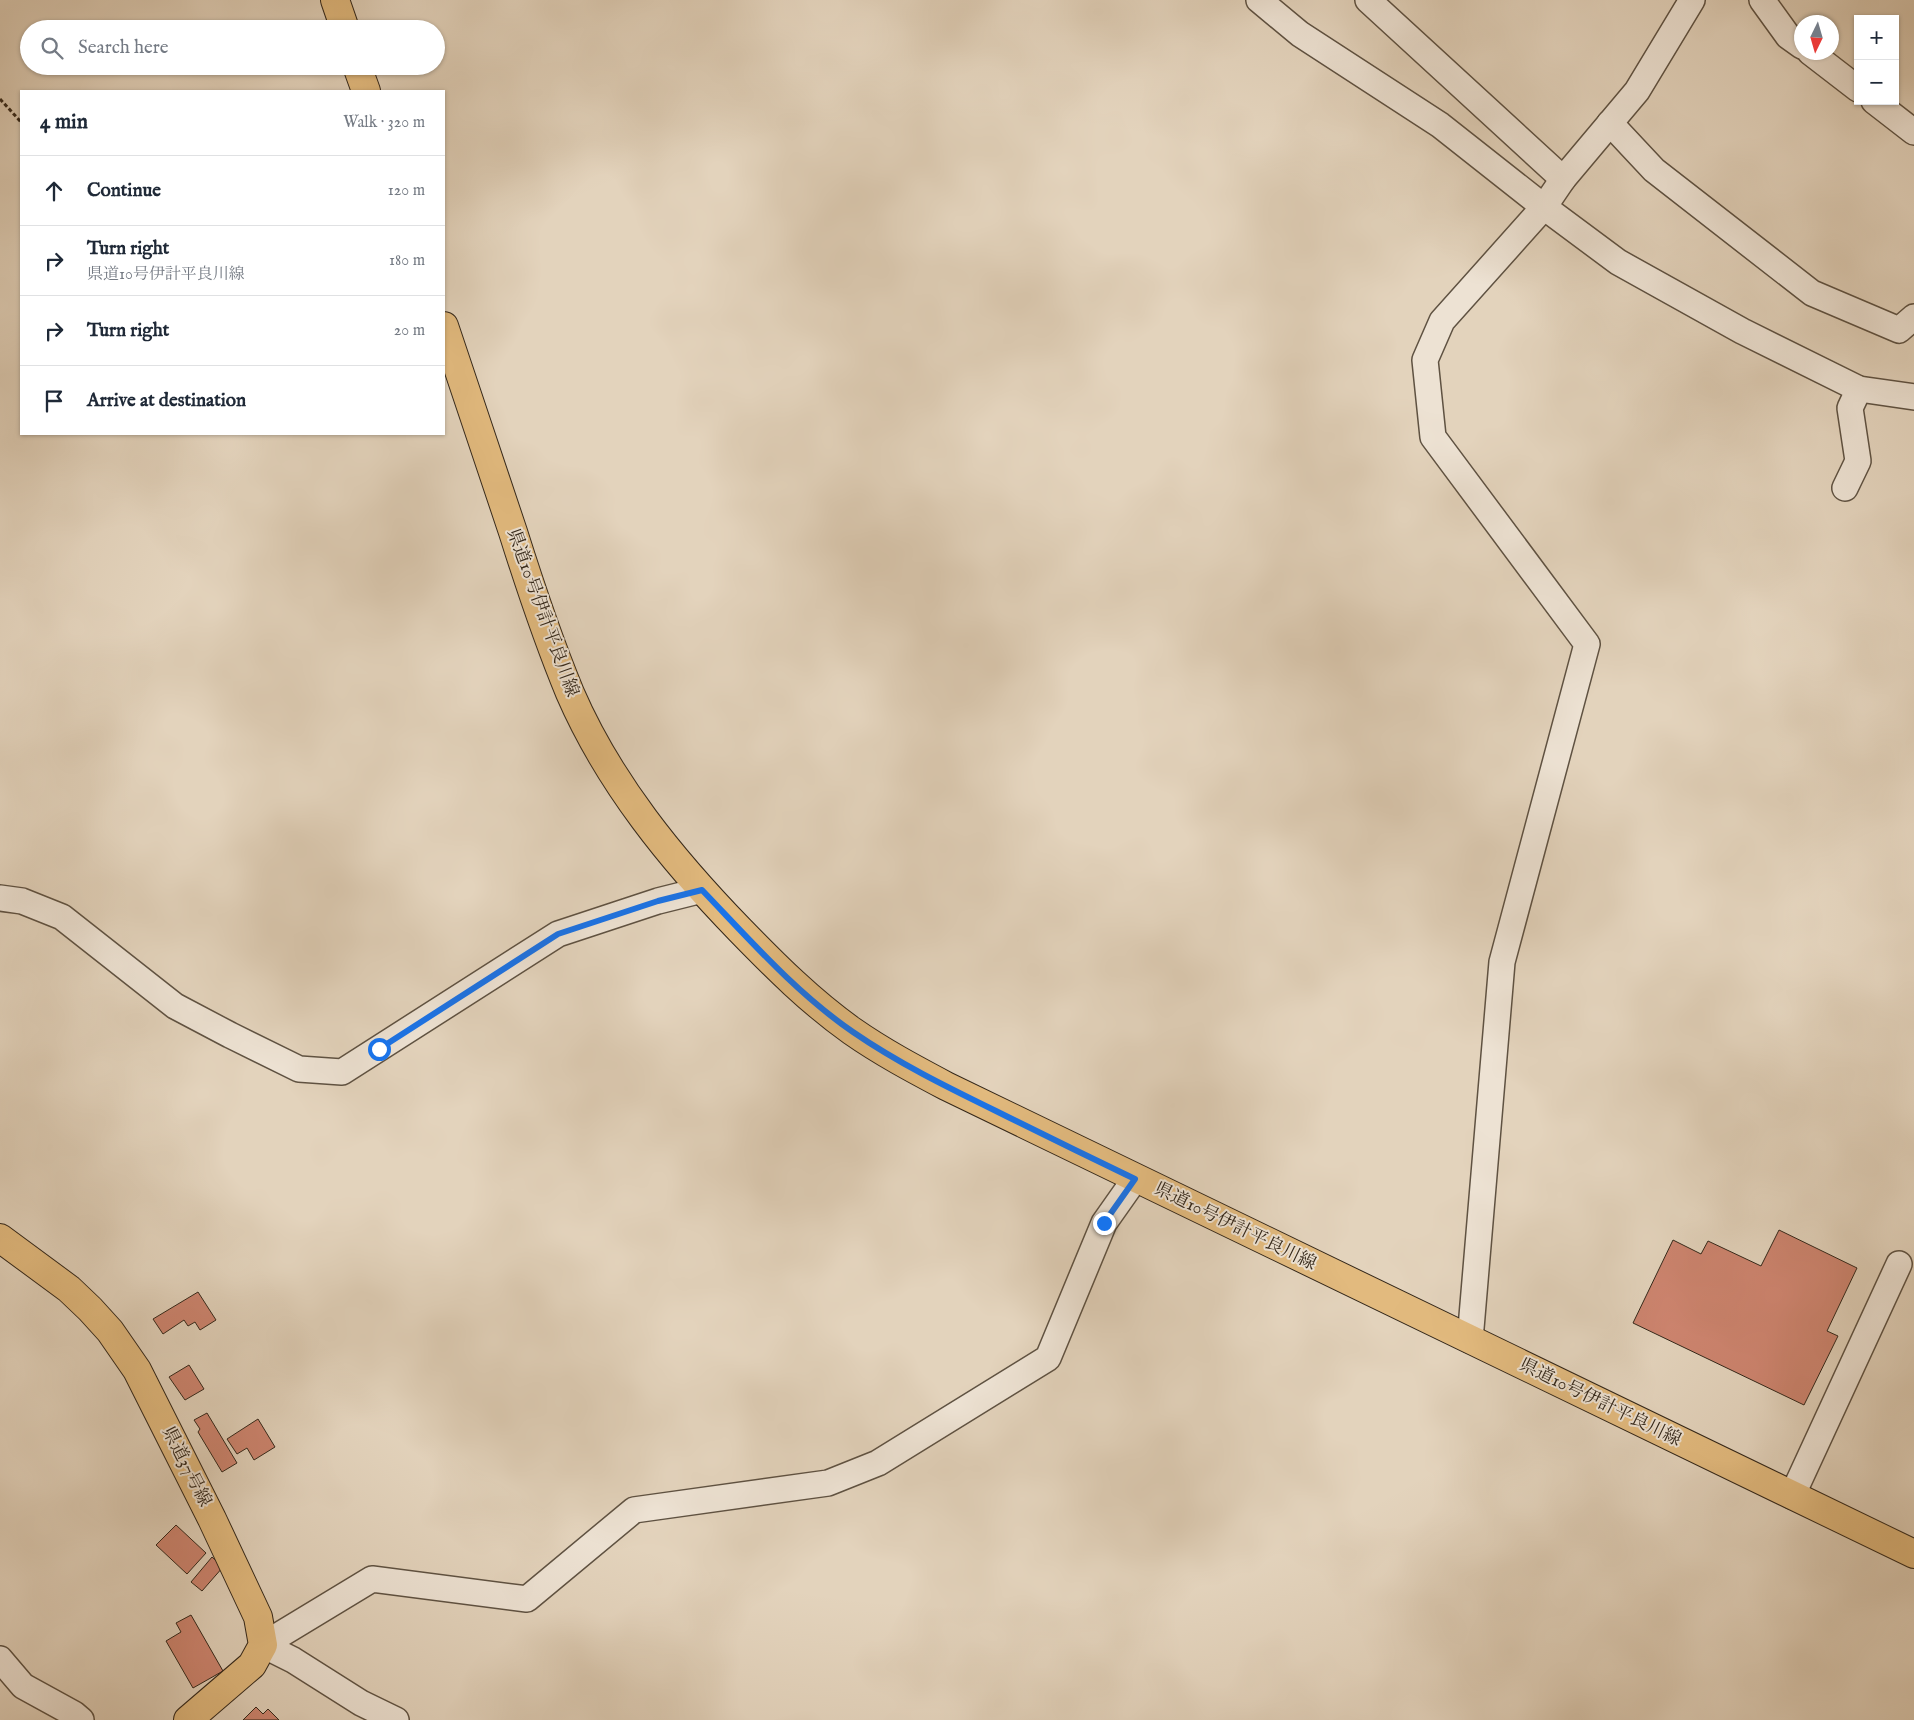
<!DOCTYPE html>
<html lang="en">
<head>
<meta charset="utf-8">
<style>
	body { margin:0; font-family:"IM FELL English","Noto Serif JP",serif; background:#f6f6f7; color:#1f2937 }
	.controls { position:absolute; right:15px; top:15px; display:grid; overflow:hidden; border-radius:0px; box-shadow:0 1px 4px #0004 }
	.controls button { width:45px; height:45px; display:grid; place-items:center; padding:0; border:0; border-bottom:1px solid #e0e1e3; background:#fff; color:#1f2937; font:25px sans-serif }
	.compass { position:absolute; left:1794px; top:15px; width:45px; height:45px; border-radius:50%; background:#fff; box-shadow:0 1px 4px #0004; rotate:185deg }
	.stop { position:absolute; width:15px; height:15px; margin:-11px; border:4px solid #1a73e8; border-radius:50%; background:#fff }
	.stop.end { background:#1a73e8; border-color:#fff; box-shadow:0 1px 5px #0008 }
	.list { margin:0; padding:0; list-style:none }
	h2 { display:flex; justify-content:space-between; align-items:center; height:65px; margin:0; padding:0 20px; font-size:21px }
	h2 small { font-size:16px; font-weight:400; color:#747a83 }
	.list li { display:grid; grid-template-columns:32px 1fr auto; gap:15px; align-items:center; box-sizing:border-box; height:70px; padding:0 20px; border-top:1px solid #e0e1e3 }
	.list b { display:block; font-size:19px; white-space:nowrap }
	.list p { margin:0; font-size:16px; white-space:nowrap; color:#747a83 }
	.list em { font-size:16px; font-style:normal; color:#747a83 }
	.icon { flex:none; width:28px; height:28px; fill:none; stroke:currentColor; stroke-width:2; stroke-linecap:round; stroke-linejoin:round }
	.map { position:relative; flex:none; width:1914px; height:1720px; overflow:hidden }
	.search { position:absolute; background:#fff; box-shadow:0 1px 4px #0004; left:20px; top:20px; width:425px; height:55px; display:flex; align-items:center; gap:12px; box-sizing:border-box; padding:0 18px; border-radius:28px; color:#747a83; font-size:19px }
	.panel { position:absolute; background:#fff; box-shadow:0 1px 4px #0004; left:20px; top:90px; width:425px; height:345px; border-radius:0px }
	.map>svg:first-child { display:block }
	.building { fill:#ce8570; stroke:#33271a }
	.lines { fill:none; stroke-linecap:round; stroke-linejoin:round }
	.minor-casing { stroke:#5f5242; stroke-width:28 }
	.major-casing { stroke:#33271a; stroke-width:30 }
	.path { stroke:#33271a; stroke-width:3; stroke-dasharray:4 2.5; stroke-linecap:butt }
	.minor { stroke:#ede2d3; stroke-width:25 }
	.major { stroke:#e2ba7e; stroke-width:28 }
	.route { stroke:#1a73e8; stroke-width:6 }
	.labels { text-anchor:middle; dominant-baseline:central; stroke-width:4; stroke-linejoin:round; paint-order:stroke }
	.street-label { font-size:18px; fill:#33271a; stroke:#ede2d3 }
</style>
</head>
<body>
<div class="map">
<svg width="1914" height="1720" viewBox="0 0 1914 1720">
	<rect width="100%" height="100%" fill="#e3d3bc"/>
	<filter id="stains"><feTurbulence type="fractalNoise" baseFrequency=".004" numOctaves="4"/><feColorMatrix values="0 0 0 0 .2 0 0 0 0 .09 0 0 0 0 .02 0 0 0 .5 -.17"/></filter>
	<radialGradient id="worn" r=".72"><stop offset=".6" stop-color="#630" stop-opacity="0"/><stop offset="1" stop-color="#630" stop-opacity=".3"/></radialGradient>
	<g class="building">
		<path d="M 1779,1230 L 1857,1268 L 1827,1331 L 1838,1336 L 1804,1405 L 1633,1323 L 1673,1240 L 1701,1254 L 1708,1241 L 1761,1266 Z"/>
		<path d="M 198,1292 L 216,1320 L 200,1330 L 195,1322 L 188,1326 L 184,1320 L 163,1334 L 153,1319 Z"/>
		<path d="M 189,1365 L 204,1389 L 185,1400 L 169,1377 Z"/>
		<path d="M 207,1413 L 237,1463 L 222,1472 L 198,1432 L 200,1429 L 194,1420 Z"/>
		<path d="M 258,1419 L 275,1447 L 254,1460 L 247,1448 L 237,1454 L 227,1439 Z"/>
		<path d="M 176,1525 L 206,1553 L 187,1574 L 156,1545 Z"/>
		<path d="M 212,1557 L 223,1567 L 202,1591 L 191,1582 Z"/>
		<path d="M 191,1615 L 223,1671 L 193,1688 L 166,1641 L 181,1632 L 176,1623 Z"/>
		<path d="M 256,1707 L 263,1714 L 268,1709 L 279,1720 L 243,1720 Z"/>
	</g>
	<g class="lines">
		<g class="minor-casing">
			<g id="minor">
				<path d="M 1259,0 L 1300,34 L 1440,125 L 1544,207 L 1618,262 L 1742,331 L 1859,389 L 1914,397"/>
				<path d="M 1368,0 L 1563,179"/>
				<path d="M 1762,0 L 1788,36 L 1802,46"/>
				<path d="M 1810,52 L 1858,89"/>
				<path d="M 1874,101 L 1914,132"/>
				<path d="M 1610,123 L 1654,170 L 1812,293 L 1899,330 L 1914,317"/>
				<path d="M 1845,488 L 1858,461 L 1850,408 L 1859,389"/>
				<path d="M 0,898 L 22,901 L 62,917 L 175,1006 L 230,1035 L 299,1069 L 342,1072 L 558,934 L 658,901 L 702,890"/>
				<path d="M 1470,1340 L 1502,962 L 1587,644 L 1433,437 L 1425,360 L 1442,321 L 1544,207 L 1563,179 L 1637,91 L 1692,0"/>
				<path d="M 1792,1496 L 1899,1264"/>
				<path d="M 263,1645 L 372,1579 L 527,1599 L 634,1510 L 828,1483 L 878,1463 L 1048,1358 L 1104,1223 L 1135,1179"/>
				<path d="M 263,1645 L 293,1660 L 361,1703 L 396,1720"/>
				<path d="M 0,1659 L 23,1686 L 74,1714 L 81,1720"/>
			</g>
		</g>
		<g class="major-casing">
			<g id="major">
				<path d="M 335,0 L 345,29"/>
				<path d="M 357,66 L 366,91"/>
				<path d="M 444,326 C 467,395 490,463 513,532 C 530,586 548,640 570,693 C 609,783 672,860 740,930 C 775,966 811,1002 852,1031 C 882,1052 914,1069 946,1086 L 1914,1554"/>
				<path d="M 0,1238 L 69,1289 L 90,1309 L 110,1331 L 137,1370 L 212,1519 L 258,1617 L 263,1645 L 252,1665 L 188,1720"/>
			</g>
		</g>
		<path class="path" d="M 0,99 L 21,122"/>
		<use href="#minor" class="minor"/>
		<use href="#major" class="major"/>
	</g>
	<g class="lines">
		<path class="route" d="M 379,1049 L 558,934 L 658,901 L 702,890 C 750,940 796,993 853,1032 C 898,1063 947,1087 996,1111 C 1042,1134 1089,1157 1135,1179 L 1104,1223"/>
	</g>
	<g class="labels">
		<g class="street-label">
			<text transform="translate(542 613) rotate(70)">県道10号伊計平良川線</text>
			<text transform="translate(1235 1227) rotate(26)">県道10号伊計平良川線</text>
			<text transform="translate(1600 1403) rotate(26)">県道10号伊計平良川線</text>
			<text transform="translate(186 1467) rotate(63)">県道37号線</text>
		</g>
	</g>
	<rect width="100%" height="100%" filter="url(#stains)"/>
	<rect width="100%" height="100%" fill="url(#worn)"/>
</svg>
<div class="controls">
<button>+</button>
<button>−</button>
</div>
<svg class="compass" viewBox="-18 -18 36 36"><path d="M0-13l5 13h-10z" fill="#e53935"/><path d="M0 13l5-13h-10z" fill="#747a83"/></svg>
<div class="stop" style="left:379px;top:1049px"></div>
<div class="stop end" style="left:1104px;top:1223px"></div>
<div class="search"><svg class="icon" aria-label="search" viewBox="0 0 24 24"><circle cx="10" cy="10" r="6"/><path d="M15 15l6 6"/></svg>Search here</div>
<section class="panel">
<h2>4 min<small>Walk · 320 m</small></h2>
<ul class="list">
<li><svg class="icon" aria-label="ahead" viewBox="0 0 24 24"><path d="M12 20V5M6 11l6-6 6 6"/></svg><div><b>Continue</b></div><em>120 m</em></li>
<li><svg class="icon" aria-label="right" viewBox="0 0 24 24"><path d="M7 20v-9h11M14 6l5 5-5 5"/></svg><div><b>Turn right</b><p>県道10号伊計平良川線</p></div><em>180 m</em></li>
<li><svg class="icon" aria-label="right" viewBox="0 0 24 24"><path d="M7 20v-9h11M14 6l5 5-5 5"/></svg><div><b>Turn right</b></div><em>20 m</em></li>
<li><svg class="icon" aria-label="arrive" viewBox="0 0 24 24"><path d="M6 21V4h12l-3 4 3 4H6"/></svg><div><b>Arrive at destination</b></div></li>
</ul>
</section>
</div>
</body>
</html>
